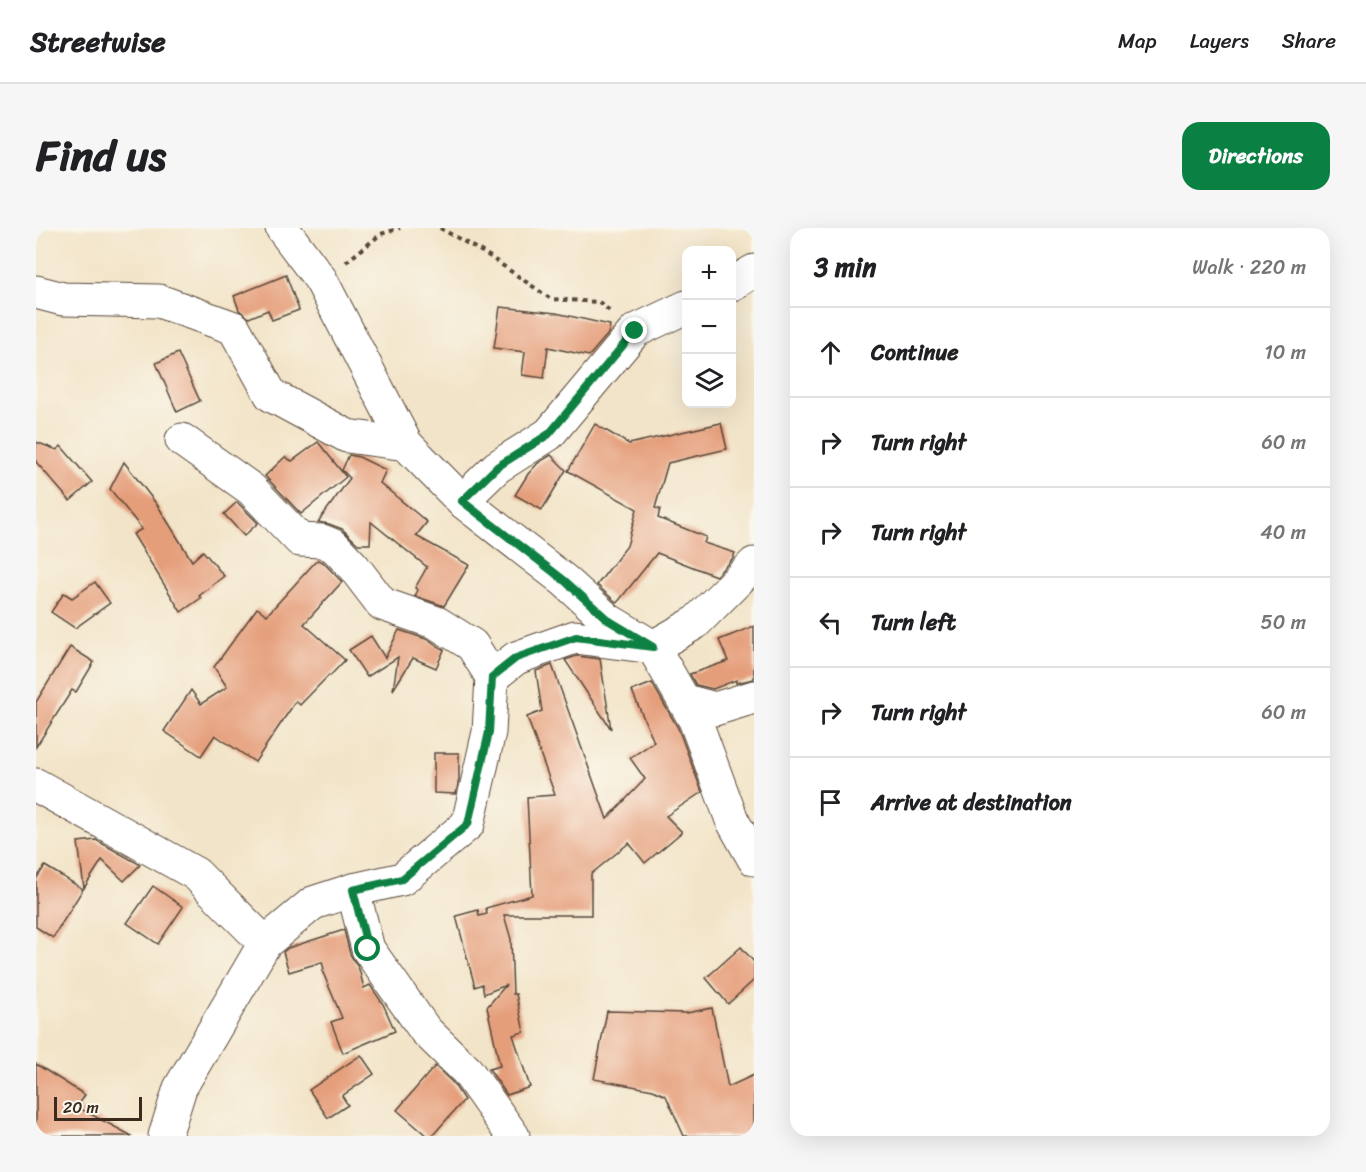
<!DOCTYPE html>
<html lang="en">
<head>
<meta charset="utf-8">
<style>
	body { margin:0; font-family:Sriracha,sans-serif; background:#f6f6f6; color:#202124 }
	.controls { position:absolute; right:18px; top:18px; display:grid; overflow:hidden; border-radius:12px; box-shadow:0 6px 24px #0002 }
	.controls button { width:54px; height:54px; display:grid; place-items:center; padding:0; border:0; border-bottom:2px solid #e0e0e0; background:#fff; color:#202124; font:30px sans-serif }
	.scale { position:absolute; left:18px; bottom:15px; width:88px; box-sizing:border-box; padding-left:6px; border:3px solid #3b2a1e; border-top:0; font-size:16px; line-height:21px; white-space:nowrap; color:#3b2a1e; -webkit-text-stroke:4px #fbf7ec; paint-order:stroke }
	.stop { position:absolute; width:18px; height:18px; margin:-14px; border:4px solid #0b8043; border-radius:50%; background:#fff }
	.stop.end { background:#0b8043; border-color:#fff; box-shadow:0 2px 6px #0008 }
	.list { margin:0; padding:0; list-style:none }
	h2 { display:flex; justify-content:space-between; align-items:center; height:78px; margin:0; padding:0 24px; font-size:26px }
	h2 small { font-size:20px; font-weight:400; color:#757577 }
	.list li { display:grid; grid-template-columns:39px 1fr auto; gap:18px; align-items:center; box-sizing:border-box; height:90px; padding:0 24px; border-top:2px solid #e0e0e0 }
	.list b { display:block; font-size:22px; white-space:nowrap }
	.list em { font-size:20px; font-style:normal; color:#757577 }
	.icon { flex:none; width:33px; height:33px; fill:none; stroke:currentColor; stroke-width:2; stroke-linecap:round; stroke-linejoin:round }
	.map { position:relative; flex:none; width:718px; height:908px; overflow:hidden; border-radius:18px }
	header { display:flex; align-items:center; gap:36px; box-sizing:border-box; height:84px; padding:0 30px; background:#fff; border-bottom:2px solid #e0e0e0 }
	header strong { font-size:28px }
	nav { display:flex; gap:33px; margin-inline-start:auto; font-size:21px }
	.intro { display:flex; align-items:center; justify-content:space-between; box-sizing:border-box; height:144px; padding:0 36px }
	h1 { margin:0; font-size:42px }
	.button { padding:15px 27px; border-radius:18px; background:#0b8043; color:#fff; font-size:21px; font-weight:700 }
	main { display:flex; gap:36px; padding:0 36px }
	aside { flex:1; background:#fff; border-radius:18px; box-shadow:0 6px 24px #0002 }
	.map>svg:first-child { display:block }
	.building { fill:#e59e7a }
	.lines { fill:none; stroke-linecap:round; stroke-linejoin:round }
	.minor-casing { stroke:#564638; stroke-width:35 }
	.path { stroke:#564638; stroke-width:4; stroke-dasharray:4.5 4.5; stroke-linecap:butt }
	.minor { stroke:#fff; stroke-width:33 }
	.route { stroke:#0b8043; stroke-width:8 }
</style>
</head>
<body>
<header>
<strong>Streetwise</strong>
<nav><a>Map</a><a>Layers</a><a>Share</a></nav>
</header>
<div class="intro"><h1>Find us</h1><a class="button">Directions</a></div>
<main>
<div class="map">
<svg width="718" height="908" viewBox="0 0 718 908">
	<rect width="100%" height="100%" fill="#fbf7ec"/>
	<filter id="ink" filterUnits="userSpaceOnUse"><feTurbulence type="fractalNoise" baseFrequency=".0167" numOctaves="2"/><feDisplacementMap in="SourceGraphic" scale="12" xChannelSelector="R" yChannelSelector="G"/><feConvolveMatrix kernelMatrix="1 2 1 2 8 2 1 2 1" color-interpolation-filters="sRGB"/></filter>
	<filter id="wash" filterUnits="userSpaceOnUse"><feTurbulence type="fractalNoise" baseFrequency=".008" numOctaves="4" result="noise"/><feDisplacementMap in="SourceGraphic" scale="24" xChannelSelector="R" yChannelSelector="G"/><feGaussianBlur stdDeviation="1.35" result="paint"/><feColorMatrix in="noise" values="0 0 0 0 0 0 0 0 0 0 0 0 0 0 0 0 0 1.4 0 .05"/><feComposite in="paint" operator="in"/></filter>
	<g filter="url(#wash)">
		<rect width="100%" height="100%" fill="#f2e4c8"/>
		<g id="blocks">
			<g class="building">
				<path d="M 250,47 L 263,82 L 236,92 L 232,82 L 213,90 L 203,82 L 198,68 Z"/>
				<path d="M 464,79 L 520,85 L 574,97 L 572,106 L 553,128 L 512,119 L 508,150 L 486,147 L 489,124 L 458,120 Z"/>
				<path d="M 142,125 L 164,173 L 141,184 L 120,135 Z"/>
				<path d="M 685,195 L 691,221 L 632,235 L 619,280 L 624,281 L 622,290 L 670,309 L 668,315 L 699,325 L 697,330 L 680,348 L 621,325 L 581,375 L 561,357 L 591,318 L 601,281 L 532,243 L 559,196 L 593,216 Z"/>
				<path d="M 0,214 L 21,222 L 25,218 L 56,254 L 34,273 L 0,234 Z"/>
				<path d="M 282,214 L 310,249 L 265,286 L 229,248 L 249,229 L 256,233 Z"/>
				<path d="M 313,227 L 323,229 L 350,242 L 344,255 L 391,294 L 380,308 L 433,337 L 408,378 L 379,368 L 382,362 L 379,360 L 391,339 L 335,294 L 334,316 L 322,316 L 306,301 L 293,296 L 282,294 L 314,250 L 306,242 Z"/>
				<path d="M 515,227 L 530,242 L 506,282 L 479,267 L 492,246 L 502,235 Z"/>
				<path d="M 88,234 L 122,278 L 156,333 L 167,323 L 188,348 L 163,368 L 165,370 L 145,384 L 97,306 L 106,301 L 74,261 Z"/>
				<path d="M 201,274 L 222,295 L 208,308 L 188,286 Z"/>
				<path d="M 281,332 L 287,334 L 306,354 L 268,396 L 309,432 L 294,448 L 293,447 L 264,477 L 260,473 L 219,534 L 179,507 L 165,528 L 128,503 L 155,462 L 165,476 L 191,459 L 178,439 L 221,380 L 231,387 Z"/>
				<path d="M 59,354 L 74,375 L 39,400 L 15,384 L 28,365 L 36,370 Z"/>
				<path d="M 718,398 L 718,451 L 700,455 L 700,452 L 677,461 L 660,457 L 654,446 L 692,433 L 683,412 Z"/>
				<path d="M 363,402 L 393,412 L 408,422 L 400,440 L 377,430 L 357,462 L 362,429 L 331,449 L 313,422 L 335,408 L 349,430 Z"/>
				<path d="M 34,419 L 58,434 L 40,464 L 36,462 L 0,519 L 0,474 Z"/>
				<path d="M 541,428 L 564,431 L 575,501 L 529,432 Z"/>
				<path d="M 516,437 L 571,591 L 609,551 L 594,530 L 618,514 L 596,463 L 616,455 L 642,500 L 666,564 L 630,588 L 646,604 L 609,635 L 593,615 L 555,646 L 555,687 L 468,687 L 475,711 L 477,766 L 480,766 L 488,804 L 477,807 L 494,859 L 471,867 L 453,841 L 464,838 L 451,779 L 470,757 L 448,766 L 446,756 L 439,759 L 420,688 L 442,682 L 443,688 L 451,686 L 450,680 L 496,667 L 491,569 L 519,567 L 491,489 L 506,483 L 500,443 Z"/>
				<path d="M 398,525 L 423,525 L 423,551 L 420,566 L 398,565 Z"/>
				<path d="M 60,612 L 103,636 L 104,637 L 88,653 L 66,632 L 48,660 L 42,614 Z"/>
				<path d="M 9,638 L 47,661 L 17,710 L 0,699 L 0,651 Z"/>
				<path d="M 117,658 L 147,679 L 122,716 L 91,695 Z"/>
				<path d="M 308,702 L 314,726 L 323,741 L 328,760 L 334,757 L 347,776 L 359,803 L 307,825 L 295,794 L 306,790 L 286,742 L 288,741 L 286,734 L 253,744 L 247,724 L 252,720 Z"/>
				<path d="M 705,719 L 718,734 L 718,752 L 692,776 L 670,750 Z"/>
				<path d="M 676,780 L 692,859 L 718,847 L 718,908 L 648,908 L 630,868 L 617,862 L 558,851 L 571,783 L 651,785 Z"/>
				<path d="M 325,827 L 338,846 L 306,868 L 312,877 L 292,890 L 273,862 Z"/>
				<path d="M 0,836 L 49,867 L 41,879 L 96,908 L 0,908 Z"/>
				<path d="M 399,838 L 417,855 L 428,872 L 396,908 L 391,908 L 361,882 Z"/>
			</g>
		</g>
	</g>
	<g filter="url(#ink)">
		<use href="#blocks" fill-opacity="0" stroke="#564638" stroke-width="1.5"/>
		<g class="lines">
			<g class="minor-casing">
				<g id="minor">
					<path d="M 246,0 L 285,52 L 370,216 L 426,273 L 529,353 L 572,392 L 617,419 L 659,492 L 696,592 L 718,631"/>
					<path d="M 696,56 L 718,43"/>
					<path d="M 0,64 L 27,71 L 123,73 L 198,100 L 235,167 L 311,208 L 370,216"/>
					<path d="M 426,273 L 461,239 L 513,206 L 599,103 L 650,79"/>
					<path d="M 456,449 L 480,430 L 539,409 L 617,419 L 659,395 L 718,336"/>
					<path d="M 649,473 L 679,481 L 718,469"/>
					<path d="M 0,557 L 160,646 L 229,715"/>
					<path d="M 317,662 L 332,721 L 389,802 L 431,843 L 477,908"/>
					<path d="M 129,908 L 144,860 L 229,715 L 277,675 L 317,662 L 366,651 L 432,596 L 453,504 L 456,449 L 436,417 L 401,395 L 346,376 L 317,338 L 298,318 L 286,313 L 264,312 L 215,261 L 146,212"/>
				</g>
			</g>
			<g class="path">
				<path d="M 404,0 L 450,26 L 515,71 L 563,74 L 575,84"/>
				<path d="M 310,34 L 345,6 L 364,0"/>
			</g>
			<use href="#minor" class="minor"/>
		</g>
	</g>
	<g class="lines" filter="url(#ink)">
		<path class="route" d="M 332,721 L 317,662 L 366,651 L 432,596 L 453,504 L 456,449 L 480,430 L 540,409 L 617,419 L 572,392 L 529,353 L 426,273 L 461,239 L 513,206 L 599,103"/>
	</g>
</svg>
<div class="controls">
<button>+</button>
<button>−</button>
<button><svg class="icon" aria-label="layers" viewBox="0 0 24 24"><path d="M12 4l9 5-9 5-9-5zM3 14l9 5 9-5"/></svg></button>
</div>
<div class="scale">20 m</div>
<div class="stop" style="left:332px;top:721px"></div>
<div class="stop end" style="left:599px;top:103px"></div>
</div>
<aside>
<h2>3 min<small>Walk · 220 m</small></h2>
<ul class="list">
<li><svg class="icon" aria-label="ahead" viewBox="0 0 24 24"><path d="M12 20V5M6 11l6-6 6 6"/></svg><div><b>Continue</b></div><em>10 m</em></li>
<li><svg class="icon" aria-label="right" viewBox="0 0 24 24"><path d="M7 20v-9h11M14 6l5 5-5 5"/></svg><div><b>Turn right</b></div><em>60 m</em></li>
<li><svg class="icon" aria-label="right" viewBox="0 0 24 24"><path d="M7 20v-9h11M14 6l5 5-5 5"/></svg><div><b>Turn right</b></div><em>40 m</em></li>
<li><svg class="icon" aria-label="left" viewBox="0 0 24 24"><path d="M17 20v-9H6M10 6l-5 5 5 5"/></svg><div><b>Turn left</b></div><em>50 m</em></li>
<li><svg class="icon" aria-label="right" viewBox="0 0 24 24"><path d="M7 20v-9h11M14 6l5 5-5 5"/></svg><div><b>Turn right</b></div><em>60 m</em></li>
<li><svg class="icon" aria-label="arrive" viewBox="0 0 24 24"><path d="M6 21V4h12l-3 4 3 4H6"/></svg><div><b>Arrive at destination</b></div></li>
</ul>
</aside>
</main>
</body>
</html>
